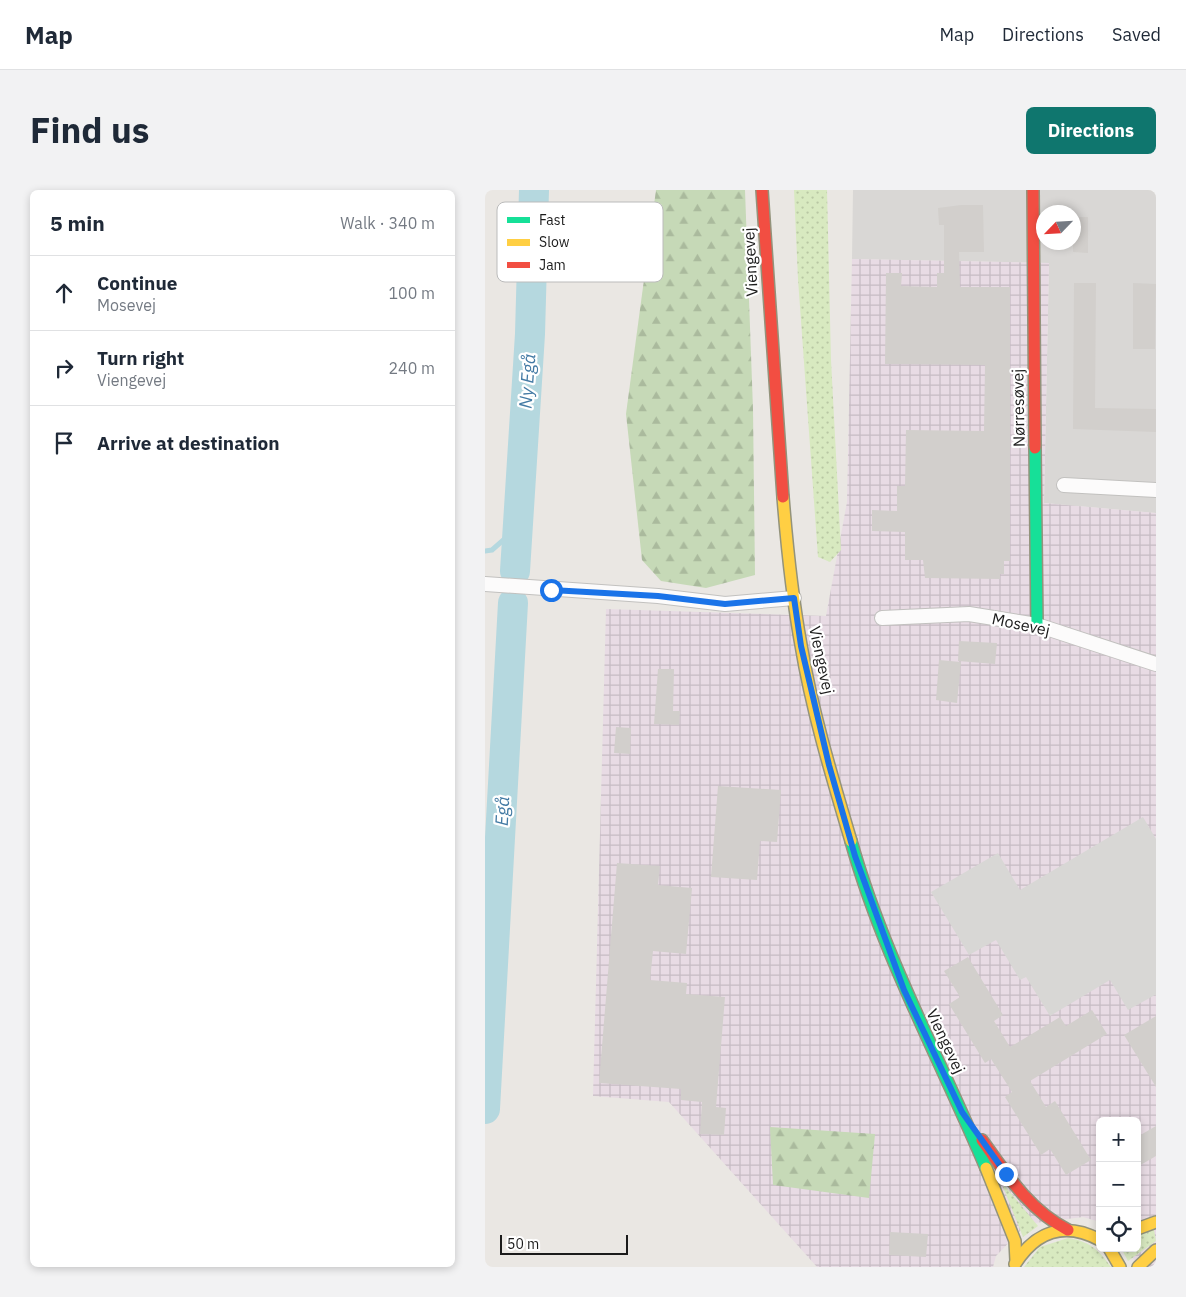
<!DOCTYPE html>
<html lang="en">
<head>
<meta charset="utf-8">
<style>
	body { margin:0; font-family:"IBM Plex Sans",sans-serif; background:#f2f2f3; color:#1f2937 }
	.controls { position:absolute; right:15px; bottom:15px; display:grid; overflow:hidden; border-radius:8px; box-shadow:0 2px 8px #0003 }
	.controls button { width:45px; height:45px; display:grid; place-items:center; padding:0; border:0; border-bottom:1px solid #e0e1e3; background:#fff; color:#1f2937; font:25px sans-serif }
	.compass { position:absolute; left:551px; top:15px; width:45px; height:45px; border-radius:50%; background:#fff; box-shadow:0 2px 8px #0003; rotate:245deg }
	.scale { position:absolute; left:15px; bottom:12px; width:128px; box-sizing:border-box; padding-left:5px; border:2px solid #1b1b1b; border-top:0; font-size:14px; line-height:18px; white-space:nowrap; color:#1b1b1b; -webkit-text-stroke:4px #fff; paint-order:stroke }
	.stop { position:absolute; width:15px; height:15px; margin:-11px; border:4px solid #1a73e8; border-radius:50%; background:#fff }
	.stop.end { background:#1a73e8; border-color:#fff; box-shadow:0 1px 5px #0008 }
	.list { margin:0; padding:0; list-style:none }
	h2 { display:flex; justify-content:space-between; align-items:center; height:65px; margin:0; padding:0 20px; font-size:21px }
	h2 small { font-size:16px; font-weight:400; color:#747a83 }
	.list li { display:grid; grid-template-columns:32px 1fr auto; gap:15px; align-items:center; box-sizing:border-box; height:75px; padding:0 20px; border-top:1px solid #e0e1e3 }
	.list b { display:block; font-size:19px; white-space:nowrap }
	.list p { margin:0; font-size:16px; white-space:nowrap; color:#747a83 }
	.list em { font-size:16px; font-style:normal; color:#747a83 }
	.icon { flex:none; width:28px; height:28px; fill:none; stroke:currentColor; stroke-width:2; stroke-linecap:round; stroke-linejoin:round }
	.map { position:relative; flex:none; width:671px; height:1077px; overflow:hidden; border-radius:8px }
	header { display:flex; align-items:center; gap:30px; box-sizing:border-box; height:70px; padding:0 25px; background:#fff; border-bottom:1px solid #e0e1e3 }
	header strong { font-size:24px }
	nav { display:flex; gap:28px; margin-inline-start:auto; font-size:18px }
	.intro { display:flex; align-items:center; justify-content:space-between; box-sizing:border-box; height:120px; padding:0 30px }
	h1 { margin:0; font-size:35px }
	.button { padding:12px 22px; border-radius:8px; background:#0f766e; color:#fff; font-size:18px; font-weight:700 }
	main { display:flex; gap:30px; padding:0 30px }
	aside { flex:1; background:#fff; border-radius:8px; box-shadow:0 2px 8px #0003 }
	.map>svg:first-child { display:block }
	.residential { fill:#d9d7d5; fill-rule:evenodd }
	.industrial { fill:url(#industrial-grid) }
	.grass { fill:url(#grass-dots) }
	.forest { fill:url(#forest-firs) }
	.parking { fill:#d8d7d5 }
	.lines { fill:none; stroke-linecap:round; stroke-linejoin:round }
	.stream { stroke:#b5d8df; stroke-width:5 }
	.river { stroke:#b5d8df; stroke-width:30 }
	.building { fill:#d2cfcc }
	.street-casing { stroke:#c2c1bf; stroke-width:16 }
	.fast-casing { stroke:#93937b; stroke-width:14 }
	.slow-casing { stroke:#93937b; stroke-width:14 }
	.jam-casing { stroke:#93937b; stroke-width:14 }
	.street { stroke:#fcfbfb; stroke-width:14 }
	.fast { stroke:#16e098; stroke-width:11 }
	.slow { stroke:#ffcf43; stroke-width:11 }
	.jam { stroke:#f24e42; stroke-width:11 }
	.route { stroke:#1a73e8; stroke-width:6 }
	.labels { text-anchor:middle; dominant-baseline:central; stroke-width:4.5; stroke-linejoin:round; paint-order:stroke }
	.street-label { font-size:16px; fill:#1b1b1b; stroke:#fff }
	.water-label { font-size:18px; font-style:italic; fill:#437aa4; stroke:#fff }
	.key { fill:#fff; stroke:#bbb; stroke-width:1 }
	.key-label { font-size:14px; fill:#1b1b1b }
</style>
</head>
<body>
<header>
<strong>Map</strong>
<nav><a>Map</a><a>Directions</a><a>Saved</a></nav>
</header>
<div class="intro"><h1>Find us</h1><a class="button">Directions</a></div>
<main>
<aside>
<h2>5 min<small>Walk · 340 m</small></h2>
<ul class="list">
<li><svg class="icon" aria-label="ahead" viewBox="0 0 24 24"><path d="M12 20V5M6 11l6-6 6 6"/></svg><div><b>Continue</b><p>Mosevej</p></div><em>100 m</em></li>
<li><svg class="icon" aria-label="right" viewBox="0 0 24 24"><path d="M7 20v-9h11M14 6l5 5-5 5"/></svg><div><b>Turn right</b><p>Viengevej</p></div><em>240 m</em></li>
<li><svg class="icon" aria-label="arrive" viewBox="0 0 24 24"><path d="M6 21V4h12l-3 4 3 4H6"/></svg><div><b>Arrive at destination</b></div></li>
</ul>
</aside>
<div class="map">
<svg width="671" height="1077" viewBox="0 0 671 1077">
	<defs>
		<pattern id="industrial-grid" width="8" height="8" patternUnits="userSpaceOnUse" patternTransform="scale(1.25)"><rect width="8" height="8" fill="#e8dbe4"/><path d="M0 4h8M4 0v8" fill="none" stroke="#c6bbc3"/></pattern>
		<pattern id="grass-dots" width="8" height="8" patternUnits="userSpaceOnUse" patternTransform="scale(1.25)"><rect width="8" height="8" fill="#d8e9c0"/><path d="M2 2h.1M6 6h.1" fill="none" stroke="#b9c7a4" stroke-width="1.8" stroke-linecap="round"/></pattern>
		<pattern id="forest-firs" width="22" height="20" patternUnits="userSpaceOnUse" patternTransform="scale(1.25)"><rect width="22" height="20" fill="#c6d9b7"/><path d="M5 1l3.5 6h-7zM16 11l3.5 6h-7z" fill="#aaba9d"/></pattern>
	</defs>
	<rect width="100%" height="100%" fill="#eae7e3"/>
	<path class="residential" d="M 368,0 L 671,0 L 671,323 L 559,313 L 564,73 L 367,69 ZM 558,22 L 588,22 L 588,52 L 558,52 Z"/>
	<path class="industrial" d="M 367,69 L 564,73 L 559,313 L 671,323 L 671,1077 L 652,1077 L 644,1058 L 652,1058 L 652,931 L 615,931 L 615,1032 L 598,1027 L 542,1034 L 511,1066 L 508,1077 L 332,1077 L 184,912 L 108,906 L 121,419 L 341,426 L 362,312 Z"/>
	<g class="grass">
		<path d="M 309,0 L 342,0 L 346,170 L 356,360 L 345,372 L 333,367 L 313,89 Z"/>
		<path d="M 520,996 L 553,1036 L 538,1047 L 518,997 Z"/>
		<path d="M 669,1040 L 671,1051 L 643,1071 L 636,1058 L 652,1058 L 652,1045 Z"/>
		<path d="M 583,1048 C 604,1051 614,1060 626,1077 L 539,1077 L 555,1057 Z"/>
	</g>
	<g class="forest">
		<path d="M 171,0 L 260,0 L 268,219 L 270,385 L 221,398 L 176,391 L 157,370 L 141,224 Z"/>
		<path d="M 285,937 L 390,944 L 384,1008 L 288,995 Z"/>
	</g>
	<path class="parking" d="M 658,627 L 671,649 L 671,806 L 670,805 L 643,820 L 625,790 L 565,826 L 541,787 L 535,790 L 511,750 L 484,765 L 446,702 L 513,663 L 535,700 Z"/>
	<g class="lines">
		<path class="stream" d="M 0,361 L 7,360 L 32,338"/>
		<g class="river">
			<path d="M 30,381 L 45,144 L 49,0"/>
			<path d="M 0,919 L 28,413"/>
		</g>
	</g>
	<g class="building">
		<path d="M 476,15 L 498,15 L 499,62 L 474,62 L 475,97 L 525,97 L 525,371 L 519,371 L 519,384 L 515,384 L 515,389 L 440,388 L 438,370 L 420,370 L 420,342 L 387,341 L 387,320 L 412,321 L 412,296 L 420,296 L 421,240 L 499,241 L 500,175 L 400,174 L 401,83 L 417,83 L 416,96 L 452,97 L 452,83 L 459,83 L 459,35 L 454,35 L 453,18 Z"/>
		<path d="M 588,27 L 603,27 L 603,63 L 588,62 Z"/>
		<path d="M 589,93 L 611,93 L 610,218 L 671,219 L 671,242 L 588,239 Z"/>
		<path d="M 648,93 L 671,94 L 670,159 L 648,159 Z"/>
		<path d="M 474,451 L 512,453 L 510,474 L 473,471 Z"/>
		<path d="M 454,470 L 476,472 L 472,513 L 451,510 Z"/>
		<path d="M 173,479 L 189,479 L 188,521 L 195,521 L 194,535 L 169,534 Z"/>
		<path d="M 131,537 L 146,538 L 145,564 L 129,563 Z"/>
		<path d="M 233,596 L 296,600 L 292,652 L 275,651 L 272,690 L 226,687 Z"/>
		<path d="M 132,673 L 175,676 L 173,695 L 207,698 L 201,764 L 168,761 L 165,790 L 202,793 L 201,804 L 240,807 L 231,917 L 241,918 L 239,945 L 215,944 L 217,912 L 196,910 L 196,899 L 114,893 Z"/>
		<path d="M 483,767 L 518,825 L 509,831 L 525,857 L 575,827 L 581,836 L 607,820 L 622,844 L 545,891 L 561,917 L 570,911 L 606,970 L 581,985 L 565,959 L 556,965 L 520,907 L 527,902 L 506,869 L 500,873 L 464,814 L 475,807 L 459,781 Z"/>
		<path d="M 671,826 L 671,897 L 639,845 Z"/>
		<path d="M 671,936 L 671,966 L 652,977 L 652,947 Z"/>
		<path d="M 405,1042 L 443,1044 L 441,1067 L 404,1065 Z"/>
	</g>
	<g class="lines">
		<g class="street-casing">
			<g id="street">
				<path d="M 579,295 L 671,300"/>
				<path d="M 0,394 L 173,406 L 240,414 L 309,408"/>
				<path d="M 397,428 L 484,424 L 552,435 L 671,474"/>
			</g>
		</g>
		<g class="fast-casing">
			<g id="fast">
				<path d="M 550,258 L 552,435"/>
				<path d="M 366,651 C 398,765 455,869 501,978"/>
			</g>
		</g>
		<g class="slow-casing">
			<g id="slow">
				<path d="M 298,307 C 302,357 307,406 316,455 C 327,521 347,587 366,651"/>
				<path d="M 501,978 L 530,1051 L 531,1071"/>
				<path d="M 652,1039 L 671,1032"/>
				<path d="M 624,1058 L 635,1077"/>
				<path d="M 530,1074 C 551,1041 580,1031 615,1050"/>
				<path d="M 653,1077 L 671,1060"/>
			</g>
		</g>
		<g class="jam-casing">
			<g id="jam">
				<path d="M 277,0 L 298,307"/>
				<path d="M 548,0 L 550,258"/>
				<path d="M 497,950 C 522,985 544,1020 583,1040"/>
			</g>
		</g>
		<use href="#street" class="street"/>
		<use href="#fast" class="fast"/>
		<use href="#slow" class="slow"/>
		<use href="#jam" class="jam"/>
	</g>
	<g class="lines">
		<path class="route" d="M 66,400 L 173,406 L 240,414 L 309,408 L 316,456 L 344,575 L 370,666 L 419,800 L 477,922 L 521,984"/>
	</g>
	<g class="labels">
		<g class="street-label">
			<text transform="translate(265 72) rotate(-93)">Viengevej</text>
			<text transform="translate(533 218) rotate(-91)">Nørresøvej</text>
			<text transform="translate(536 434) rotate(12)">Mosevej</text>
			<text transform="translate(337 470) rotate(78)">Viengevej</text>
			<text transform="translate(461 851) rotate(65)">Viengevej</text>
		</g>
		<g class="water-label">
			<text transform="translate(42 191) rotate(-86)">Ny Egå</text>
			<text transform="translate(17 621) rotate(-87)">Egå</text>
		</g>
	</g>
	<rect x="12" y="12" width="166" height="80" rx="8" class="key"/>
	<rect x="22" y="27" width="23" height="6" fill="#16e098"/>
	<rect x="22" y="49" width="23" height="7" fill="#ffcf43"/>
	<rect x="22" y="72" width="23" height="6" fill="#f24e42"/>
	<g class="key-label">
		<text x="54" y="35">Fast</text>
		<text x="54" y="57">Slow</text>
		<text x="54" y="80">Jam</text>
	</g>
</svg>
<div class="controls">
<button>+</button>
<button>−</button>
<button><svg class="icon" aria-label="locate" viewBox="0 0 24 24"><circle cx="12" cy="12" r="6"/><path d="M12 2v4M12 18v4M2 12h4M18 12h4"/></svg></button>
</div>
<svg class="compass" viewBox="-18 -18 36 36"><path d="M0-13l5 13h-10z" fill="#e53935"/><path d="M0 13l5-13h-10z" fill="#747a83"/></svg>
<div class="scale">50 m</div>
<div class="stop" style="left:66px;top:400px"></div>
<div class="stop end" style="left:521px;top:984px"></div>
</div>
</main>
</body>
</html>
